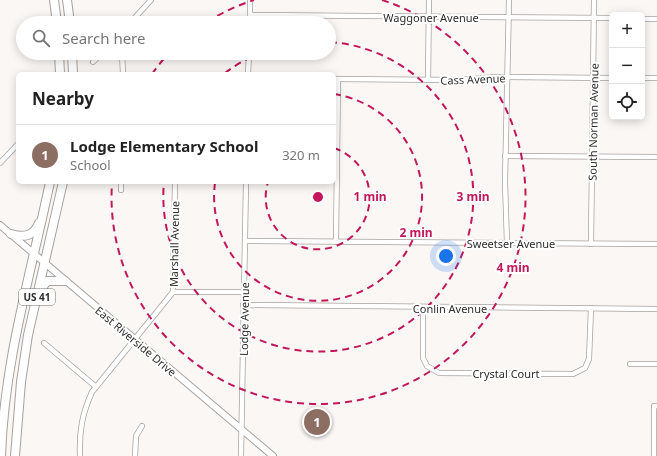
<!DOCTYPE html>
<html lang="en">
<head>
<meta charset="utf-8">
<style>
	body { margin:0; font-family:"Noto Sans",sans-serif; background:#f6f6f6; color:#222 }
	.controls { position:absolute; right:12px; top:12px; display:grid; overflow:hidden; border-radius:6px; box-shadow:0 2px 10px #0003 }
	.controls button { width:36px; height:36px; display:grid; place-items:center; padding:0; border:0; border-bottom:1px solid #e0e0e0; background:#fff; color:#222; font:20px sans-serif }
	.you { position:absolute; left:446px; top:256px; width:14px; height:14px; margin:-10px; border:3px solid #fff; border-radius:50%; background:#1a73e8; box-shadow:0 0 0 6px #1a73e833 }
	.badge { display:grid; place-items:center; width:26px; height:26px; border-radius:50%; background:#0b8043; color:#fff; font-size:13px; font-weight:700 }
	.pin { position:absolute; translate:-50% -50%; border:2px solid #fff; box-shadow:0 1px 4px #0006 }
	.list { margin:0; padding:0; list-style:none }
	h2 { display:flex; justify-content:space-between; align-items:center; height:52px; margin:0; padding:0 16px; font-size:17px }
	h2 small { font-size:13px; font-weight:400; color:#767676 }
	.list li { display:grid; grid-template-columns:26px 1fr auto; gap:12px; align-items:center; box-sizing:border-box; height:60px; padding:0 16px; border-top:1px solid #e0e0e0 }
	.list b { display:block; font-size:15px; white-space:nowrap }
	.list p { margin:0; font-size:13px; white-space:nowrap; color:#767676 }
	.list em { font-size:13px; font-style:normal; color:#767676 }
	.icon { flex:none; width:22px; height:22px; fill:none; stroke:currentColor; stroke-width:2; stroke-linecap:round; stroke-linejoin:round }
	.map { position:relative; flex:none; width:657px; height:456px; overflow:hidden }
	.search { position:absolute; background:#fff; box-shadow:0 2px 10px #0003; left:16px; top:16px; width:320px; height:44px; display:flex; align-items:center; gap:10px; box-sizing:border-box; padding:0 14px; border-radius:22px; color:#767676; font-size:15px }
	.panel { position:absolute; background:#fff; box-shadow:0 2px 10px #0003; left:16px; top:72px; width:320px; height:112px; border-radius:6px }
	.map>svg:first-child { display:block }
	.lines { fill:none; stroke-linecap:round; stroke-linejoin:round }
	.street-casing { stroke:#a5a29f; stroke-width:6 }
	.secondary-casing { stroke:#a5a29f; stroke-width:8 }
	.highway-casing { stroke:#a5a29f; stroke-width:10 }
	.street { stroke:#fff; stroke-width:4.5 }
	.secondary { stroke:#fff; stroke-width:6 }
	.highway { stroke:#fff; stroke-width:8 }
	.ring { fill:none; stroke:#c2185b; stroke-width:2; stroke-dasharray:7 5 }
	.labels { text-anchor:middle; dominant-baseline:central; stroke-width:4; stroke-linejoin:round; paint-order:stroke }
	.shield { fill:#fff; stroke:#6d6c6b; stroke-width:1 }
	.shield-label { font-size:10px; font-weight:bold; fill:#2e2d2c }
	.street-label { font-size:11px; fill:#2e2d2c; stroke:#fff }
	.centre { fill:#c2185b; stroke:#fff; stroke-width:2 }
	.ring-label { font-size:12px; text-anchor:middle; font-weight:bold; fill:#c2185b; stroke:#fff; stroke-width:4; stroke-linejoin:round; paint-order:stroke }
</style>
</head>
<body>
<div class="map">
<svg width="657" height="456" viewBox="0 0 657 456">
	<rect width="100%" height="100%" fill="#fbf7f5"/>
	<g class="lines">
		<g class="street-casing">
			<g id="street">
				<path d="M 250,15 L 612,18"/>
				<path d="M 642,19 L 657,19"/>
				<path d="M 130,23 L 151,0"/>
				<path d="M 250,23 L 250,0"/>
				<path d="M 122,53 L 123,74"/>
				<path d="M 93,62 L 102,53"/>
				<path d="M 248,74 L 249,53"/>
				<path d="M 642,78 L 657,78"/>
				<path d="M 334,79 L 457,80 L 496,77 L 612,78"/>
				<path d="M 428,80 L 429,0"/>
				<path d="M 505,156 L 657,157"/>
				<path d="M 0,163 L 18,144"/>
				<path d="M 121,190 L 121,182"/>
				<path d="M 245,241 L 657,244"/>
				<path d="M 336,242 L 338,79"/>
				<path d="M 507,243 L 505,182 L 509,0"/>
				<path d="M 591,244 L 594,0"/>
				<path d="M 173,292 L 244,292"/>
				<path d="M 243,305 L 657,309"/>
				<path d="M 423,308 L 423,358 L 427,366 L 439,373 L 573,374 L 585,368 L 589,359 L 591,308"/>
				<path d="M 44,343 L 95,386"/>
				<path d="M 630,364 L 657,364"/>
				<path d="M 80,456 C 79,432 82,414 92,392 L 173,292 L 175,182"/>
				<path d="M 135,456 L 136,436 L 142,426"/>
				<path d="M 241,456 L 246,182"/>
				<path d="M 654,456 L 654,406 L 657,406"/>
			</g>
		</g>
		<g class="secondary-casing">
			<path id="secondary" d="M 0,225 L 273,456"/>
		</g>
		<g class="highway-casing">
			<g id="highway">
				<path d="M 54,0 L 57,23"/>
				<path d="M 67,0 L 70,23"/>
				<path d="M 59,53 L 60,74"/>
				<path d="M 72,53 L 73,74"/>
				<path d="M 11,234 C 24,238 34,236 39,223"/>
				<path d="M 40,291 L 47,281 L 65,281"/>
				<path d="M 1,456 C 4,362 31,273 50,182"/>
				<path d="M 15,456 L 21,382 L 28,335 L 63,182"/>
			</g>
		</g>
		<use href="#street" class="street"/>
		<use href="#secondary" class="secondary"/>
		<use href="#highway" class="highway"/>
	</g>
	<g class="ring">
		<path d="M334 148A52 52 0 1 1 268 182"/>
		<path d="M334 94A104 104 0 1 1 215 183"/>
		<path d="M225 73A155 155 0 0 1 260 53M330 42A155 155 0 1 1 164 182"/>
		<path d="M152 74A207 207 0 0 1 169 53M207 22A207 207 0 0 1 254 0M382 0A207 207 0 1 1 112 183"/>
	</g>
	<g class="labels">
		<rect class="shield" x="19" y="289" width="36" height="16" rx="3"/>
		<g class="shield-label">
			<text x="37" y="297">US 41</text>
		</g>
		<g class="street-label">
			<text x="431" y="17">Waggoner Avenue</text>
			<text transform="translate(473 79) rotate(-2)">Cass Avenue</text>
			<text transform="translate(593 122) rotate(-89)">South Norman Avenue</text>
			<text x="511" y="243">Sweetser Avenue</text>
			<text transform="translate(174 244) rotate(-89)">Marshall Avenue</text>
			<text x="450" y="308">Conlin Avenue</text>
			<text transform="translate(244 319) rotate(-89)">Lodge Avenue</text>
			<text transform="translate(136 341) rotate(40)">East Riverside Drive</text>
			<text x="506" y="373">Crystal Court</text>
		</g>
	</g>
	<circle cx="318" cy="197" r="6" class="centre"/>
	<g class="ring-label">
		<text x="370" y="201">1 min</text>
		<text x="473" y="201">3 min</text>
		<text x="416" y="237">2 min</text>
		<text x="513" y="272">4 min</text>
	</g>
</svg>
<div class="controls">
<button>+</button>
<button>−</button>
<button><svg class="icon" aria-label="locate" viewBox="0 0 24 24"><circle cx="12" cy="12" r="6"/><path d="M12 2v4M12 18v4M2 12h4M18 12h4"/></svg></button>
</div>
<div class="you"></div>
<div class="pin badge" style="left:317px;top:422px;background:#8d6e63">1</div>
<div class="search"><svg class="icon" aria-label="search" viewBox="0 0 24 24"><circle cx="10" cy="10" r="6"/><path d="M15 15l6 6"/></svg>Search here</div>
<section class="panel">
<h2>Nearby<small></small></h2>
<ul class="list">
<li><span class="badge" style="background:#8d6e63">1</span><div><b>Lodge Elementary School</b><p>School</p></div><em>320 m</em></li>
</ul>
</section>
</div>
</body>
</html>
